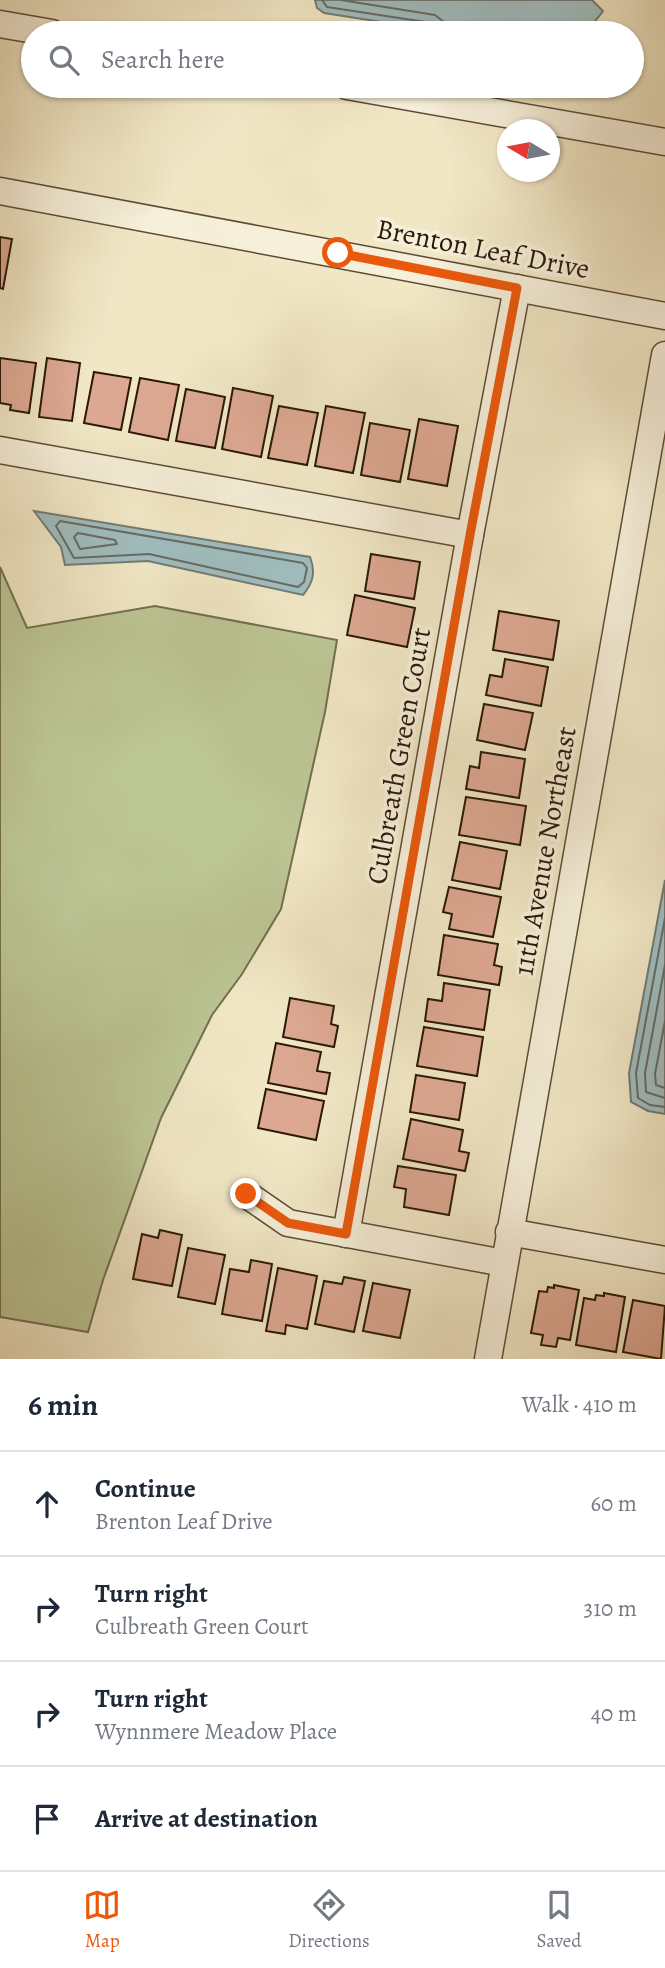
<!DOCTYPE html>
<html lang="en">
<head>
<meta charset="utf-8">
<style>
	body { margin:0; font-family:Alegreya,serif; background:#f2f2f3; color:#1f2937 }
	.compass { position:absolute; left:497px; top:119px; width:63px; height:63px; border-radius:50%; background:#fff; box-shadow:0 2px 5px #0004; rotate:280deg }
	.stop { position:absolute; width:21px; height:21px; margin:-16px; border:5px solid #ea580c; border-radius:50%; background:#fff }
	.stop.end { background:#ea580c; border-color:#fff; box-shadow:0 2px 7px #0008 }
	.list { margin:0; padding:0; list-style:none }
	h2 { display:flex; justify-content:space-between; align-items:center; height:91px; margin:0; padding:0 28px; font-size:30px }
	h2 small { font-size:23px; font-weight:400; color:#747a83 }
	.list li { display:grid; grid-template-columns:46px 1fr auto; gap:21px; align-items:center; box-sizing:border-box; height:105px; padding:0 28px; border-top:2px solid #e0e1e3 }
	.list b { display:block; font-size:26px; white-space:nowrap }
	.list p { margin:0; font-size:23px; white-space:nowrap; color:#747a83 }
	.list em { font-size:23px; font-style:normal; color:#747a83 }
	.icon { flex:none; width:38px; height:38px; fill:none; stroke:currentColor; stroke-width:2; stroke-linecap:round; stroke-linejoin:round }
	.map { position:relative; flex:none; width:665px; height:1359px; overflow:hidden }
	.search { position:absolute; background:#fff; box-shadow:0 2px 5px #0004; left:21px; right:21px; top:21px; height:77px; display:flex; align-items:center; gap:18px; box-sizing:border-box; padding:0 24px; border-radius:38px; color:#747a83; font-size:26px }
	.sheet { height:511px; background:#fff }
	nav { display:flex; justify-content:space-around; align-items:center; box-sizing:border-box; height:98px; border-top:2px solid #e0e1e3; background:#fff; font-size:19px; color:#747a83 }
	nav a { display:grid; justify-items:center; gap:4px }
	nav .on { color:#ea580c }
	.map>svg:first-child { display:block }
	.green { fill:#bcc594; stroke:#736f4e; stroke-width:2 }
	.water { fill:#a0bdbf; stroke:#717b76; stroke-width:2 }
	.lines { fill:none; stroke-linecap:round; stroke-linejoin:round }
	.shore { stroke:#656b64; stroke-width:2 }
	.building { fill:#dda892; stroke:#2a1908; stroke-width:2 }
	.minor-casing { stroke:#5c4c37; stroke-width:29 }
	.minor { stroke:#f6efd9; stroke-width:26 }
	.route { stroke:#ea580c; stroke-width:9 }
	.labels { text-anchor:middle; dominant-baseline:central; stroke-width:7; stroke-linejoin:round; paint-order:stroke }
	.street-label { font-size:28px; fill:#2a1908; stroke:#f6efd9 }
</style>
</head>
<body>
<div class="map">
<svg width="665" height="1359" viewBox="0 0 665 1359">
	<rect width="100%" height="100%" fill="#f1e7c5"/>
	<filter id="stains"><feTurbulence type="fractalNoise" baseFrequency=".00286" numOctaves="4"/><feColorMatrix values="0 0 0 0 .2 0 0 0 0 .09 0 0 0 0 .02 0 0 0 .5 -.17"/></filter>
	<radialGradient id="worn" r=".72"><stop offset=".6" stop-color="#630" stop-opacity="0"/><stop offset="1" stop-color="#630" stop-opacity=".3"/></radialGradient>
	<path class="green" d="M 0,567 L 27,628 L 155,606 L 337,640 L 325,712 L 281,909 L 242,974 L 212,1015 L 161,1118 L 103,1280 L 88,1332 L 0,1317 Z"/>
	<g class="water">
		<path d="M 315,0 L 592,0 L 603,11 L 586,33 L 452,33 L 324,13 L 317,8 Z"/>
		<path d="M 34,511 L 310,557 C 316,572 313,583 303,595 L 148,561 L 65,565 L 61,547 Z"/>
		<path d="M 665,880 L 665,1114 L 648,1111 L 631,1102 L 629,1073 Z"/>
	</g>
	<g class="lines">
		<g class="shore">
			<path d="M 322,0 L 327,7 L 432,23 L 438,33"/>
			<path d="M 341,0 L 435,15 L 444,22 L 447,33"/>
			<path d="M 60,521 L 303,563 L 307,568 L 304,582 L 298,587 L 149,554 L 74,558 L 56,526 Z"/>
			<path d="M 78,533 L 115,540 L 117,544 L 80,549 L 74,537 Z"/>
			<path d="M 665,918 L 636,1073 L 638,1098 L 650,1105 L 665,1107"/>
			<path d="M 665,965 L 645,1073 L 646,1092 L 665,1098"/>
			<path d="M 665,1021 L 655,1074 L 656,1085 L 665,1088"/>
		</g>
	</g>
	<g class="building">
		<path d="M 0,237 L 12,239 L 3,289 L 0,288 Z"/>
		<path d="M 0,358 L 36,363 L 29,413 L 10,410 L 11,405 L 0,403 Z"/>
		<path d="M 47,358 L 80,363 L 72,421 L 39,417 Z"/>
		<path d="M 94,372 L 131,378 L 121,430 L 84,423 Z"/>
		<path d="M 140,378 L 179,385 L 168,440 L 129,432 Z"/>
		<path d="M 233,388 L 273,396 L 261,457 L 222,449 Z"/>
		<path d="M 186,389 L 225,397 L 215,448 L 176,441 Z"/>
		<path d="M 279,406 L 318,413 L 307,465 L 268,458 Z"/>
		<path d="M 326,406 L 365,413 L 353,473 L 315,466 Z"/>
		<path d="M 419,419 L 458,426 L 447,486 L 408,479 Z"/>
		<path d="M 370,423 L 410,430 L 400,482 L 361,475 Z"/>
		<path d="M 371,554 L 420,562 L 414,599 L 365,591 Z"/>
		<path d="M 355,595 L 415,608 L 407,647 L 347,635 Z"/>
		<path d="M 499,611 L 559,621 L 553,660 L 493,650 Z"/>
		<path d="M 505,659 L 548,667 L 541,706 L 486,695 L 490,675 L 502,677 Z"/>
		<path d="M 484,704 L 533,713 L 525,750 L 477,740 Z"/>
		<path d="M 481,752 L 525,759 L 519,798 L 466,789 L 470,766 L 479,768 Z"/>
		<path d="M 466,797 L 526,806 L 520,845 L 459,835 Z"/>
		<path d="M 460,842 L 507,851 L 500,889 L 452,880 Z"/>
		<path d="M 449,887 L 501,897 L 493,937 L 449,929 L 452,914 L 443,912 Z"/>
		<path d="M 444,935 L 498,944 L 494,965 L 502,967 L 499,985 L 438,975 Z"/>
		<path d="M 444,983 L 490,990 L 484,1030 L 425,1021 L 428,999 L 442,1001 Z"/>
		<path d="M 290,998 L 334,1006 L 331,1024 L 338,1026 L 334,1047 L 283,1037 Z"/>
		<path d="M 424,1027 L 483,1037 L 477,1076 L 417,1066 Z"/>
		<path d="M 276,1043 L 321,1052 L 317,1071 L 330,1073 L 326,1094 L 268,1083 Z"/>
		<path d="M 416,1075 L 465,1083 L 459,1120 L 410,1112 Z"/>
		<path d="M 266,1089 L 324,1101 L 316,1140 L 258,1128 Z"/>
		<path d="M 411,1119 L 463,1130 L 459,1151 L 469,1153 L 465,1171 L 403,1159 Z"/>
		<path d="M 398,1166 L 456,1175 L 449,1215 L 404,1207 L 406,1189 L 394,1187 Z"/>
		<path d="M 160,1230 L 182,1235 L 172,1286 L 133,1279 L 142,1234 L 158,1238 Z"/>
		<path d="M 188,1248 L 225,1255 L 215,1304 L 178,1297 Z"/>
		<path d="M 251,1260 L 272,1264 L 262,1321 L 222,1314 L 230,1269 L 249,1272 Z"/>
		<path d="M 278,1268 L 317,1276 L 307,1329 L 286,1325 L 285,1334 L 266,1331 Z"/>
		<path d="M 344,1277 L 365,1281 L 354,1332 L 315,1324 L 324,1281 L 342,1284 Z"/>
		<path d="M 373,1283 L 410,1290 L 400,1338 L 363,1331 Z"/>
		<path d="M 554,1285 L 579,1290 L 570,1340 L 558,1338 L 556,1347 L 541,1345 L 543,1335 L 531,1333 L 539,1291 L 547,1292 L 548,1287 L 554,1288 Z"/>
		<path d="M 604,1293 L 625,1297 L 616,1352 L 576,1345 L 584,1298 L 595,1300 L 596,1295 L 604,1296 Z"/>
		<path d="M 633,1300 L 665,1306 L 661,1359 L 623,1352 Z"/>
	</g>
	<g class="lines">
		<g class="minor-casing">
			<g id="minor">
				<path d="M 0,24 L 52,33"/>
				<path d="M 347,86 L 665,142"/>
				<path d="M 0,191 L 665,316"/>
				<path d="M 0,450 L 470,535"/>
				<path d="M 246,1194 L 288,1223 L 504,1263"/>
				<path d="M 509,1232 L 665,1260"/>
				<path d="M 346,1234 L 470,535 L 517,288"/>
				<path d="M 488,1359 L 665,355"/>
			</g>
		</g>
		<use href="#minor" class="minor"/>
	</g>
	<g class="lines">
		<path class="route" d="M 246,1194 L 288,1223 L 346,1234 L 470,535 L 517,288 L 338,253"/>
	</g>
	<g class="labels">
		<g class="street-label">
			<text transform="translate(483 249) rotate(11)">Brenton Leaf Drive</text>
			<text transform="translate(399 756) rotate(-80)">Culbreath Green Court</text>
			<text transform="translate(545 851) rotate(-80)">11th Avenue Northeast</text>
		</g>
	</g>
	<rect width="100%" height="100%" filter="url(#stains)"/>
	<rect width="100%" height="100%" fill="url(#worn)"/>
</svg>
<svg class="compass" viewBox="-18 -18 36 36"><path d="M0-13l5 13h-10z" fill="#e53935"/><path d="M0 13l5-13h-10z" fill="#747a83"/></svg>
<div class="stop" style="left:338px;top:253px"></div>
<div class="stop end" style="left:246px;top:1194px"></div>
<div class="search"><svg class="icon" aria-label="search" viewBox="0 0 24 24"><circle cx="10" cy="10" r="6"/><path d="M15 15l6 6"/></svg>Search here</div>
</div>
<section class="sheet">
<h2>6 min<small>Walk · 410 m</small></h2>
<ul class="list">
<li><svg class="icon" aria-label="ahead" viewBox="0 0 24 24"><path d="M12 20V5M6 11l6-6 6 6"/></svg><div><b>Continue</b><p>Brenton Leaf Drive</p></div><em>60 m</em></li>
<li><svg class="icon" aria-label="right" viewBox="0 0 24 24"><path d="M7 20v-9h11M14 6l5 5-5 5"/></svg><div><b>Turn right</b><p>Culbreath Green Court</p></div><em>310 m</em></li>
<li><svg class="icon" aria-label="right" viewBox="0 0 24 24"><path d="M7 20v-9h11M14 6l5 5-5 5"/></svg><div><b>Turn right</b><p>Wynnmere Meadow Place</p></div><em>40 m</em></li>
<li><svg class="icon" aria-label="arrive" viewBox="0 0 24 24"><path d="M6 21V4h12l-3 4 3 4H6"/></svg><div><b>Arrive at destination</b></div></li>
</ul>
</section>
<nav>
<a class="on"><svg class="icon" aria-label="map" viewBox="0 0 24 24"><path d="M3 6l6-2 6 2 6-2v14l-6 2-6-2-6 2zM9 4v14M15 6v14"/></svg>Map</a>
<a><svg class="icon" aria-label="directions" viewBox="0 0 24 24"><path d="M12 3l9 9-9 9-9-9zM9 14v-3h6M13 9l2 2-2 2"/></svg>Directions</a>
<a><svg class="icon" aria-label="saved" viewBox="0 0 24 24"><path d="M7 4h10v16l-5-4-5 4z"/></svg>Saved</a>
</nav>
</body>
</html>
